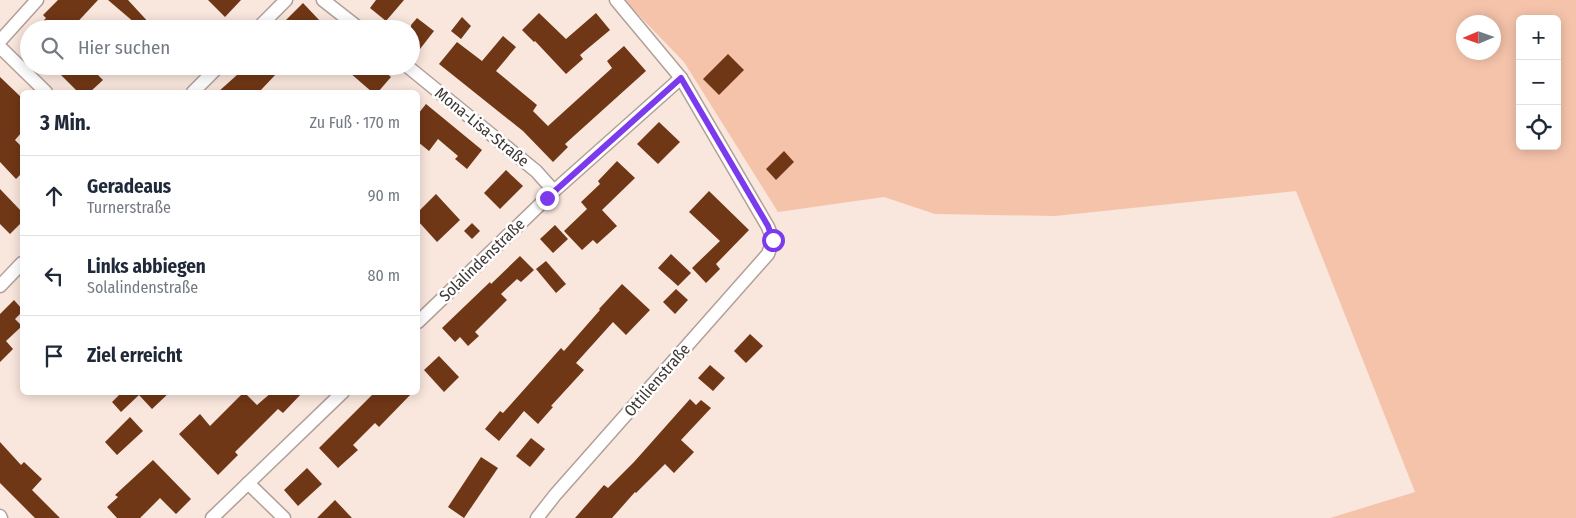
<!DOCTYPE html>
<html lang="de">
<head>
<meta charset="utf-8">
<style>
	body { margin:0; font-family:"Fira Sans Condensed",sans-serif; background:#f6f6f7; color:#1f2937 }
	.controls { position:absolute; right:15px; top:15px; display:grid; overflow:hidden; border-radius:8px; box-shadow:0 2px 12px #0003 }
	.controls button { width:45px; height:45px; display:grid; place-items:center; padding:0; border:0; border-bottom:1px solid #e0e1e3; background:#fff; color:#1f2937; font:25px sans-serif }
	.compass { position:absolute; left:1456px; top:15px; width:45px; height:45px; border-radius:50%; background:#fff; box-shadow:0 2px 12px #0003; rotate:268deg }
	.stop { position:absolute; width:15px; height:15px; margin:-11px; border:4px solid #7c3aed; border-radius:50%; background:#fff }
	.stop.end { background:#7c3aed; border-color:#fff; box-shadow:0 1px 5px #0008 }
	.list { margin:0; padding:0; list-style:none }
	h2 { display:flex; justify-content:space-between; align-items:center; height:65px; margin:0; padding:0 20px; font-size:21px }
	h2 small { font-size:16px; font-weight:400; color:#747a83 }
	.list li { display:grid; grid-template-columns:32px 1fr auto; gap:15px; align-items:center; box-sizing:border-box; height:80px; padding:0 20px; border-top:1px solid #e0e1e3 }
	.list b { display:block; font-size:19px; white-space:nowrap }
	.list p { margin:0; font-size:16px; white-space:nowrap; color:#747a83 }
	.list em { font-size:16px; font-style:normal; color:#747a83 }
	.icon { flex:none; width:28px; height:28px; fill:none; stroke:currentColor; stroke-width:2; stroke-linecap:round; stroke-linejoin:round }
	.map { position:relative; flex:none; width:1576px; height:518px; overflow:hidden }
	.search { position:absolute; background:#fff; box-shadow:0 2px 12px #0003; left:20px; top:20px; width:400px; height:55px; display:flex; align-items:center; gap:12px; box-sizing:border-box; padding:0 18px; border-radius:28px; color:#747a83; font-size:19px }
	.panel { position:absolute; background:#fff; box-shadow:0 2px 12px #0003; left:20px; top:90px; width:400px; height:305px; border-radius:8px }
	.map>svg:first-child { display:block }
	.green { fill:#f5c3aa; fill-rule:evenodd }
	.building { fill:#703716 }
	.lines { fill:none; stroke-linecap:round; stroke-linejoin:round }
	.street-casing { stroke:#b1a098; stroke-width:15 }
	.street { stroke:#fff; stroke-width:12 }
	.route { stroke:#7c3aed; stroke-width:6 }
	.labels { text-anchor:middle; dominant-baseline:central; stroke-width:5; stroke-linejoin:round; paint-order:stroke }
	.street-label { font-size:16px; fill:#3d3633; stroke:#fff }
</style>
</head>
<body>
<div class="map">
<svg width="1576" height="518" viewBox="0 0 1576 518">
	<rect width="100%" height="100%" fill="#f9e6dd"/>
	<path class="green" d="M 624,0 L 1576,0 L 1576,518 L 1330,518 L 1415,492 L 1296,191 L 1055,216 L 935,214 L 884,197 L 778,212 L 684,62 ZM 1520,19 L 1557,19 L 1557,146 L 1520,146 ZM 1464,22 L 1494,22 L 1494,52 L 1464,52 Z"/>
	<g class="building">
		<path d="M 58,0 L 98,0 L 71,29 L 36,29 L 46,18 L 43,15 Z"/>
		<path d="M 108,0 L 128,0 L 151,25 L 147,29 L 142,29 Z"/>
		<path d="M 208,0 L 241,0 L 225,17 Z"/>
		<path d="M 376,0 L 404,0 L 386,21 L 370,8 Z"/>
		<path d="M 303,3 L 321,22 L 315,29 L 291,29 L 284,22 Z"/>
		<path d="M 539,13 L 566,39 L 596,13 L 610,30 L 580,55 L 583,59 L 566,74 L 535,41 L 534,42 L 522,30 Z"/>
		<path d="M 462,17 L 471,26 L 461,39 L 451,31 Z"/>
		<path d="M 417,18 L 434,31 L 420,49 L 411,42 L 411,25 Z"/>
		<path d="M 503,36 L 516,47 L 496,71 L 537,105 L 533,111 L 548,126 L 612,68 L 607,61 L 624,46 L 646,71 L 565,144 L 568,147 L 553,162 L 523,131 L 439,64 L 457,42 L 482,61 Z"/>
		<path d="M 728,54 L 744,70 L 719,95 L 703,79 Z"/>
		<path d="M 52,66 L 105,66 L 98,75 L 103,80 L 90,92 L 78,92 Z"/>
		<path d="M 247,66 L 272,66 L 278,72 L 259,92 L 218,92 Z"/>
		<path d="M 342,66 L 378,66 L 391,77 L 378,92 L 372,92 Z"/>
		<path d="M 0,77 L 22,98 L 22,132 L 15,140 L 22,147 L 22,173 L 16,179 L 0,162 Z"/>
		<path d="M 426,104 L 482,150 L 467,169 L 455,159 L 458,156 L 438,139 L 429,151 L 418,142 L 418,114 Z"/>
		<path d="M 659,122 L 680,142 L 658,164 L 637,144 Z"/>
		<path d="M 784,151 L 794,162 L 776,180 L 766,169 Z"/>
		<path d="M 617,161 L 635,178 L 602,210 L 617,226 L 597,244 L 593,240 L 582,250 L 564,231 L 587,209 L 581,202 L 600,184 L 598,181 Z"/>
		<path d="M 506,170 L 523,186 L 500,209 L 484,193 Z"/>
		<path d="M 0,189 L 22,212 L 22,222 L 10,234 L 0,224 Z"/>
		<path d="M 709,191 L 749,230 L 716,264 L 720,269 L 706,283 L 692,268 L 720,241 L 689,212 Z"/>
		<path d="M 436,194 L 460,220 L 437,242 L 418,221 L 418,212 Z"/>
		<path d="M 472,223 L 480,231 L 472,239 L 464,231 Z"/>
		<path d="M 555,225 L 568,239 L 553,253 L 540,239 Z"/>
		<path d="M 671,254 L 691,273 L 678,286 L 658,268 Z"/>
		<path d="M 520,256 L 534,270 L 521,282 L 517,279 L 501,294 L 507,300 L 475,332 L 479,336 L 468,346 L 460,337 L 455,342 L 442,328 L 490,282 L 491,284 Z"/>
		<path d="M 546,261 L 566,284 L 556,293 L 536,269 Z"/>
		<path d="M 622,284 L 650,310 L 626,335 L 613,322 L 576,363 L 584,370 L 551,406 L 553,407 L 538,424 L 524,411 L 499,441 L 485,429 L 500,411 L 503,413 L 561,348 L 564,351 L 600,310 L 599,309 Z"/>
		<path d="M 676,289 L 688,300 L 675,314 L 663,302 Z"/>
		<path d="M 14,300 L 22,309 L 22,312 L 15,319 L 22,326 L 6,341 L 13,349 L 0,362 L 0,314 Z"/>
		<path d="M 750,334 L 763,346 L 746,363 L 734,351 Z"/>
		<path d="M 439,356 L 459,377 L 444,392 L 424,370 Z"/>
		<path d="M 710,365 L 725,378 L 713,391 L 698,378 Z"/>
		<path d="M 122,392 L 170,392 L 152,409 L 139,395 L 121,412 L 112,402 Z"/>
		<path d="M 244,392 L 257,405 L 272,392 L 303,392 L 283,413 L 278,409 L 235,452 L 238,455 L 218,475 L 179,434 L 200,414 L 210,426 Z"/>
		<path d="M 375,392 L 413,392 L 379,427 L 375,423 L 353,445 L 358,450 L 338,468 L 319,448 Z"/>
		<path d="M 690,399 L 696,405 L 701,400 L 711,408 L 681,440 L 694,452 L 674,473 L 665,464 L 636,493 L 635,492 L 612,518 L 575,518 L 604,485 L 608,488 L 634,462 Z"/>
		<path d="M 130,417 L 143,431 L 117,455 L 105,442 Z"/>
		<path d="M 531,438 L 545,449 L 530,467 L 516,456 Z"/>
		<path d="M 0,442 L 21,465 L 24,462 L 42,479 L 32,490 L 60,518 L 35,518 L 0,483 Z"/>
		<path d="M 481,457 L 498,468 L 464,518 L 448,507 Z"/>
		<path d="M 153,460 L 191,499 L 176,514 L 160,498 L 140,518 L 117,518 L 107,507 L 118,497 L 115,495 Z"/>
		<path d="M 307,468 L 322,484 L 298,506 L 284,490 Z"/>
		<path d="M 335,500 L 352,518 L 317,518 Z"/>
	</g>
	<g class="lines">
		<g class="street-casing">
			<g id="street">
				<path d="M 323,0 L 360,29"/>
				<path d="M 257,29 L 286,0"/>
				<path d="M 0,41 L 37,0"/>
				<path d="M 0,47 L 46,92"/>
				<path d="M 407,66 L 536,171 L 554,191"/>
				<path d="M 193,92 L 219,66"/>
				<path d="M 0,286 L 22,263"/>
				<path d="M 418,322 L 554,191 L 681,78"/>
				<path d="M 248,483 L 284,518"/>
				<path d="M 0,516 L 1,518"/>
				<path d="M 212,518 L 343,392"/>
				<path d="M 537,518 L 555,495 L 768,254 L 773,240 L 768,227 L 681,78 L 616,0"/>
			</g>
		</g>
		<use href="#street" class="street"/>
	</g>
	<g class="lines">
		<path class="route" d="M 547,198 L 681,78 L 768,226 L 773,240"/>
	</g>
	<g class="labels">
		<g class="street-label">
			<text transform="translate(482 127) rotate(39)">Mona-Lisa-Straße</text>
			<text transform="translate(482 260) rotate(-44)">Solalindenstraße</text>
			<text transform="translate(657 380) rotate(-49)">Ottilienstraße</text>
		</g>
	</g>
</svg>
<div class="controls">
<button>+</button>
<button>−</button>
<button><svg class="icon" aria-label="locate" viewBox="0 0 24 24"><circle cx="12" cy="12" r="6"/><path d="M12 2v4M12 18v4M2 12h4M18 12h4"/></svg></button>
</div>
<svg class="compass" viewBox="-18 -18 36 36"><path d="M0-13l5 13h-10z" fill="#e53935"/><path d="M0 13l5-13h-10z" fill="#747a83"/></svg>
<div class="stop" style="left:773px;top:240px"></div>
<div class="stop end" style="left:547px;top:198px"></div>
<div class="search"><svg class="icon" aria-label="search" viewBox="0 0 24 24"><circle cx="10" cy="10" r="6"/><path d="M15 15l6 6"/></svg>Hier suchen</div>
<section class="panel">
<h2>3 Min.<small>Zu Fuß · 170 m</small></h2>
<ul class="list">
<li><svg class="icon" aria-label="ahead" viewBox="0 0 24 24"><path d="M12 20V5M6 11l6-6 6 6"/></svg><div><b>Geradeaus</b><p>Turnerstraße</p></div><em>90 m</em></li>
<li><svg class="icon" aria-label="left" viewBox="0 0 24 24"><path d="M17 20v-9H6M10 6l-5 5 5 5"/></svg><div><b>Links abbiegen</b><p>Solalindenstraße</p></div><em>80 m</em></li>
<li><svg class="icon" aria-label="arrive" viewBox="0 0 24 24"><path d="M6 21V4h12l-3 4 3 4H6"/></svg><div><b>Ziel erreicht</b></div></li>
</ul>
</section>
</div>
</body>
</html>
